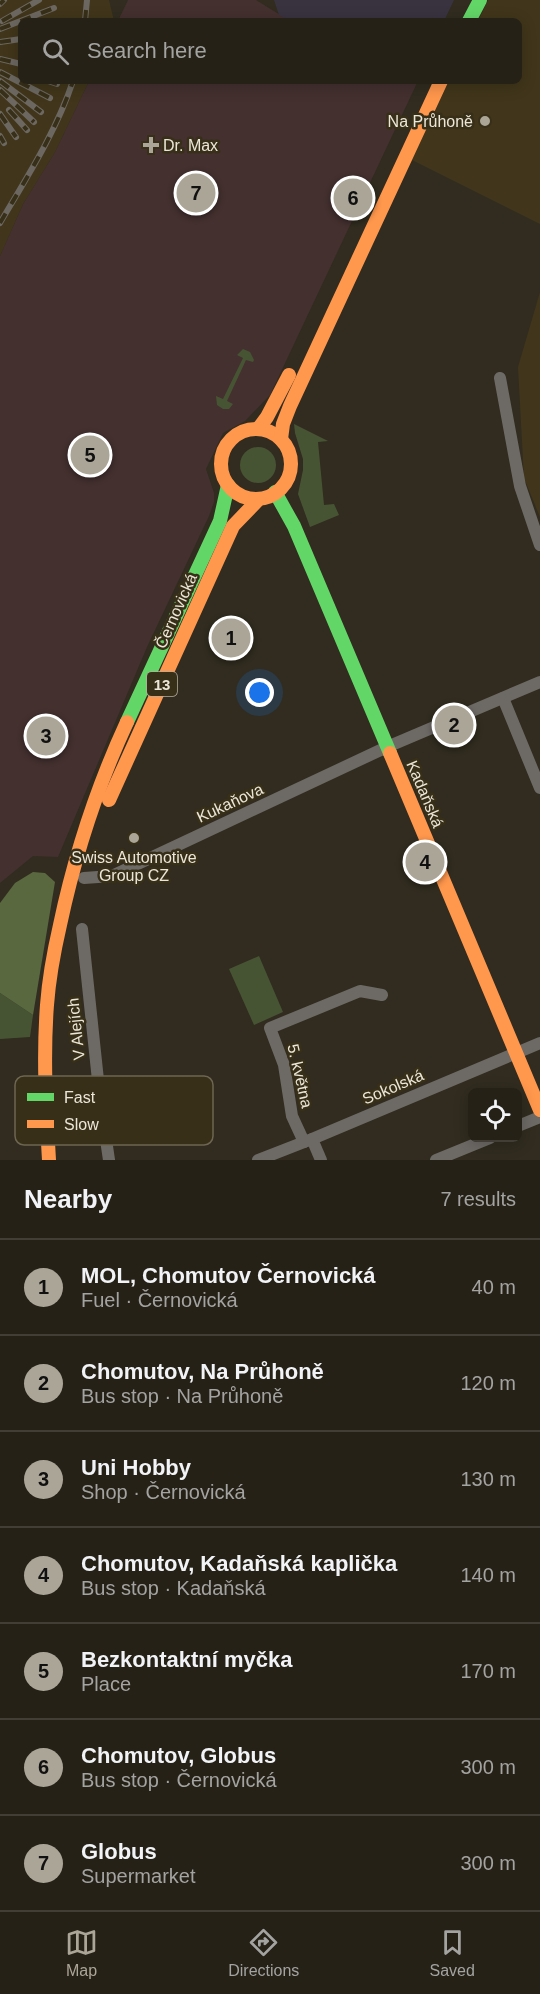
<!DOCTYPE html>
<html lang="en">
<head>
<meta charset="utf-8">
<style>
	body { margin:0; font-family:Helvetica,sans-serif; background:#2d2920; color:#f1f3f6 }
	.controls { position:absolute; right:18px; bottom:18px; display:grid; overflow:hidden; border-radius:9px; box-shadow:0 3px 15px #0003 }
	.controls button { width:54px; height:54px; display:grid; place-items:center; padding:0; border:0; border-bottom:2px solid #423e36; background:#252117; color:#f1f3f6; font:30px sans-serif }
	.you { position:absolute; left:260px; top:693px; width:21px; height:21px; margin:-15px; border:4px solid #fff; border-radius:50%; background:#1a73e8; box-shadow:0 0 0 9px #1a73e833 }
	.badge { display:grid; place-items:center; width:39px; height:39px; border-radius:50%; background:#aba597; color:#111; font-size:20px; font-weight:700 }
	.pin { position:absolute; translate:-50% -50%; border:3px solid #fff; box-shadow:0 2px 6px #0006 }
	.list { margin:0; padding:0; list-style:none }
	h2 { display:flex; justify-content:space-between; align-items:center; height:78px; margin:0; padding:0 24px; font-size:26px }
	h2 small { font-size:20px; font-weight:400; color:#a3a3a1 }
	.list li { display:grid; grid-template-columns:39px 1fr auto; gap:18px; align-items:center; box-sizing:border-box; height:96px; padding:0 24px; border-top:2px solid #423e36 }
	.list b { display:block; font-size:22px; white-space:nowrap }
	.list p { margin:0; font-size:20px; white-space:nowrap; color:#a3a3a1 }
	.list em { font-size:20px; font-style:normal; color:#a3a3a1 }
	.icon { flex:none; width:33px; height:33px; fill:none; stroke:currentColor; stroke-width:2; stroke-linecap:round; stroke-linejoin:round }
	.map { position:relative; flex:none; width:540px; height:1160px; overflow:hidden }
	.search { position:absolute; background:#252117; box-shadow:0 3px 15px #0003; left:18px; right:18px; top:18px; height:66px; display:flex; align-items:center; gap:15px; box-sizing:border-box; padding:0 21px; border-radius:9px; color:#a3a3a1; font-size:22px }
	.sheet { height:750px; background:#252117 }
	nav { display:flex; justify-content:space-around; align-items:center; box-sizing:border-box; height:84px; border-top:2px solid #423e36; background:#252117; font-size:16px; color:#a3a3a1 }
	nav a { display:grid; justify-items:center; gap:3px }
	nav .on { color:#aba597 }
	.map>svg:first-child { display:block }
	.commercial { fill:#43302f }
	.industrial { fill:#393340 }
	.built { fill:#41361b }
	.green { fill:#475433 }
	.forest { fill:#59683f }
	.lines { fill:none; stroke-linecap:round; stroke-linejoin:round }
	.street { stroke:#6d6a66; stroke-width:12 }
	.fast { stroke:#63d668; stroke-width:14 }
	.slow { stroke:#ff974d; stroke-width:14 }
	.rail-casing { stroke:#6c6861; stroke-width:6 }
	.rail { stroke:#382f18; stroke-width:4; stroke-dasharray:11; stroke-linecap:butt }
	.poi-dot { fill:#aba597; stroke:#382f18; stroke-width:2 }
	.labels { text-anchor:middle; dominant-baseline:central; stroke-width:5; stroke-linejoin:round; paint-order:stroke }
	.shield { fill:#382f18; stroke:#b6af9e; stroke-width:1.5 }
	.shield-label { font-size:15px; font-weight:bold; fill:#ece6d8 }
	.poi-label { font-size:16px; fill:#ece6d8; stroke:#382f18; text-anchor:end }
	.street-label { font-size:16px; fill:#ece6d8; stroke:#382f18 }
	.key { fill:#382f18; stroke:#6e6652; stroke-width:1.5 }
	.key-label { font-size:16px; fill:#ece6d8 }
</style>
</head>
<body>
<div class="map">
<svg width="540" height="1160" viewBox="0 0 540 1160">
	<rect width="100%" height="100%" fill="#312c1f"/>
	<g class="commercial">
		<path d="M 128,0 L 256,0 L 290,21 L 118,21 Z"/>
		<path d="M 89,81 L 414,81 L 417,83 L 270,395 L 245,421 L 223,433 L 206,469 L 214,493 L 214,502 L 209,516 L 147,647 L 58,857 L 33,856 L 0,883 L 0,256 L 23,204 L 55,152 Z"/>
	</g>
	<path class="industrial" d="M 274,0 L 454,0 L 444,21 L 290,21 L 279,15 Z"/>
	<g class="built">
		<path d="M 0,0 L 109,0 L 114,21 L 21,21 L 21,81 L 89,81 L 55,152 L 23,204 L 0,256 Z"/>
		<path d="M 488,0 L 540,0 L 540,224 L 412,160 L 449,81 L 519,81 L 519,21 L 478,21 Z"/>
		<path d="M 540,292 L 540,517 L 524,478 L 518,367 Z"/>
	</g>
	<g class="green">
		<path d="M 243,349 L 250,352 L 254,360 L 253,362 L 246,360 L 227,401 L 233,404 L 229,409 L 223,409 L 217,405 L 216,396 L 223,399 L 243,358 L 237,355 Z"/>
		<path d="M 294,424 L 328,441 L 318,442 L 324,505 L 334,504 L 339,515 L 310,527 L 298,494 L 303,470 L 303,459 L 295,433 Z"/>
		<circle cx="258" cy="465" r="18"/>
		<path d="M 259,956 L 283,1012 L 254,1025 L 229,969 Z"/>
		<path d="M 0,993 L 33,1015 L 30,1037 L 0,1039 Z"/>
	</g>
	<path class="forest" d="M 33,872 L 45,873 L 55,882 L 33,1015 L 0,993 L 0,903 L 15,883 Z"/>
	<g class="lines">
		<g class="street">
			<path d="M 500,378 L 520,486 L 540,545"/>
			<path d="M 503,698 L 540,788"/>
			<path d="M 84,878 L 112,876 L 387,747 L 540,682"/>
			<path d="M 82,929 L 100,1099 L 109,1160"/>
			<path d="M 518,1126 L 540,1117"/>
			<path d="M 312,1139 L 321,1160"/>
			<path d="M 304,1142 L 292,1116 L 284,1065 L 270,1028 L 360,991 L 382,995"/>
			<path d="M 258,1160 L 312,1139 L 540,1043"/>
			<path d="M 436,1160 L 490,1138"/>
		</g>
		<g class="fast">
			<path d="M 469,21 L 480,0"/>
			<path d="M 275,492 L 294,526 L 390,753"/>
			<path d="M 127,722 L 220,521 L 228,485"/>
		</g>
		<g class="slow">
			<path d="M 258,429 L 267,417 L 289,375"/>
			<circle cx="256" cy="464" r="35"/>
			<path d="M 281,439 L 283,424 L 290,406 L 441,81"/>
			<path d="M 390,753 L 540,1110"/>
			<path d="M 109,800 L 233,526 L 259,499"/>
			<path d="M 49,1160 C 46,1108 43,1057 47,1005 C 49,978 54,951 60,925 C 75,854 97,787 127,722"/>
		</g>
		<g class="rail-casing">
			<g id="rail">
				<path d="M 0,4 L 4,0"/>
				<path d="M 2,21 L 39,0"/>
				<path d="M 85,21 L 87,0"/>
				<path d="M 0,29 L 54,8"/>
				<path d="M 0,42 L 21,39"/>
				<path d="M 0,59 L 21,64"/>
				<path d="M 0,72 L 50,98"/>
				<path d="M 0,81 L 41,112"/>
				<path d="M 48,81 L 57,84"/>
				<path d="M 0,90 L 34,122"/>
				<path d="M 9,110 L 27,130"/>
				<path d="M 0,114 L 16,137"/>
				<path d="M 0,136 L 4,143"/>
				<path d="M 0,223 C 27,177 56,132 73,81"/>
			</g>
		</g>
		<use href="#rail" class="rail"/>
	</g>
	<g class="poi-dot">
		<circle cx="485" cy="121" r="6"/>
		<path d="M148 136h6v6h6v6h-6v6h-6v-6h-6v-6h6z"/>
		<circle cx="134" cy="838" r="6"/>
	</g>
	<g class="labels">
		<rect class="shield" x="147" y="672" width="30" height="24" rx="4.5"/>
		<g class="shield-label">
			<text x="162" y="684">13</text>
		</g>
		<g class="poi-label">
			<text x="473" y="121">Na Průhoně</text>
			<text x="163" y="145" text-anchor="start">Dr. Max</text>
			<text x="134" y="857" text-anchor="middle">Swiss Automotive<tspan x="134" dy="18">Group CZ</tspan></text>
		</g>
		<g class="street-label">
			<text transform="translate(176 611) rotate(-66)">Černovická</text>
			<text transform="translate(425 794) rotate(67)">Kadaňská</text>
			<text transform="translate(230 803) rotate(-25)">Kukaňova</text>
			<text transform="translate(76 1029) rotate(-96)">V Alejích</text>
			<text transform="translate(300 1076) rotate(77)">5. května</text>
			<text transform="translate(393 1087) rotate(-23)">Sokolská</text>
		</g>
	</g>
	<rect x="15" y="1076" width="198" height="69" rx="9" class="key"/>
	<rect x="27" y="1093" width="27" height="8" fill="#63d668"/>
	<rect x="27" y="1120" width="27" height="8" fill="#ff974d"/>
	<g class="key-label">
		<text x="64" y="1103">Fast</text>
		<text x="64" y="1130">Slow</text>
	</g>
</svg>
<div class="controls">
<button><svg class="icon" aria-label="locate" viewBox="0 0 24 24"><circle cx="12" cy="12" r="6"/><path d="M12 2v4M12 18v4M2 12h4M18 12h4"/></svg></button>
</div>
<div class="you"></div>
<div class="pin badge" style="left:231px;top:638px">1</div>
<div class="pin badge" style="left:454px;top:725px">2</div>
<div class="pin badge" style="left:46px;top:736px">3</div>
<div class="pin badge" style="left:425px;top:862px">4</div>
<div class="pin badge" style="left:90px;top:455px">5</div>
<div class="pin badge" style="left:353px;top:198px">6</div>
<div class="pin badge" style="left:196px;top:193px">7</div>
<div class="search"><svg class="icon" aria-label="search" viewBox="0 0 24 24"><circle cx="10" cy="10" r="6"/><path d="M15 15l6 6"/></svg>Search here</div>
</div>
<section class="sheet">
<h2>Nearby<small>7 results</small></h2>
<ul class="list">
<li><span class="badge">1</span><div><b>MOL, Chomutov Černovická</b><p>Fuel · Černovická</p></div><em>40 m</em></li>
<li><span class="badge">2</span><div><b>Chomutov, Na Průhoně</b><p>Bus stop · Na Průhoně</p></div><em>120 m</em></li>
<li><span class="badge">3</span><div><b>Uni Hobby</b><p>Shop · Černovická</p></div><em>130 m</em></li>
<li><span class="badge">4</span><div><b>Chomutov, Kadaňská kaplička</b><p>Bus stop · Kadaňská</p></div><em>140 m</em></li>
<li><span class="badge">5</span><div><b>Bezkontaktní myčka</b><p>Place</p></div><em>170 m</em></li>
<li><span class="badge">6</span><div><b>Chomutov, Globus</b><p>Bus stop · Černovická</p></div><em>300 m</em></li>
<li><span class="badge">7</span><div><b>Globus</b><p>Supermarket</p></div><em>300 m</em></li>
</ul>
</section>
<nav>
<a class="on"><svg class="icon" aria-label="map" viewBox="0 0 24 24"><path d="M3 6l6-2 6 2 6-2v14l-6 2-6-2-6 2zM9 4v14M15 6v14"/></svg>Map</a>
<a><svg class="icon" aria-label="directions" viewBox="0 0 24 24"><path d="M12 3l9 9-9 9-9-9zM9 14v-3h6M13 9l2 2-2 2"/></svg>Directions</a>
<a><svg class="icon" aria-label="saved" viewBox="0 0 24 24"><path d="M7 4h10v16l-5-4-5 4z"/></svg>Saved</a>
</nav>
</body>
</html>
